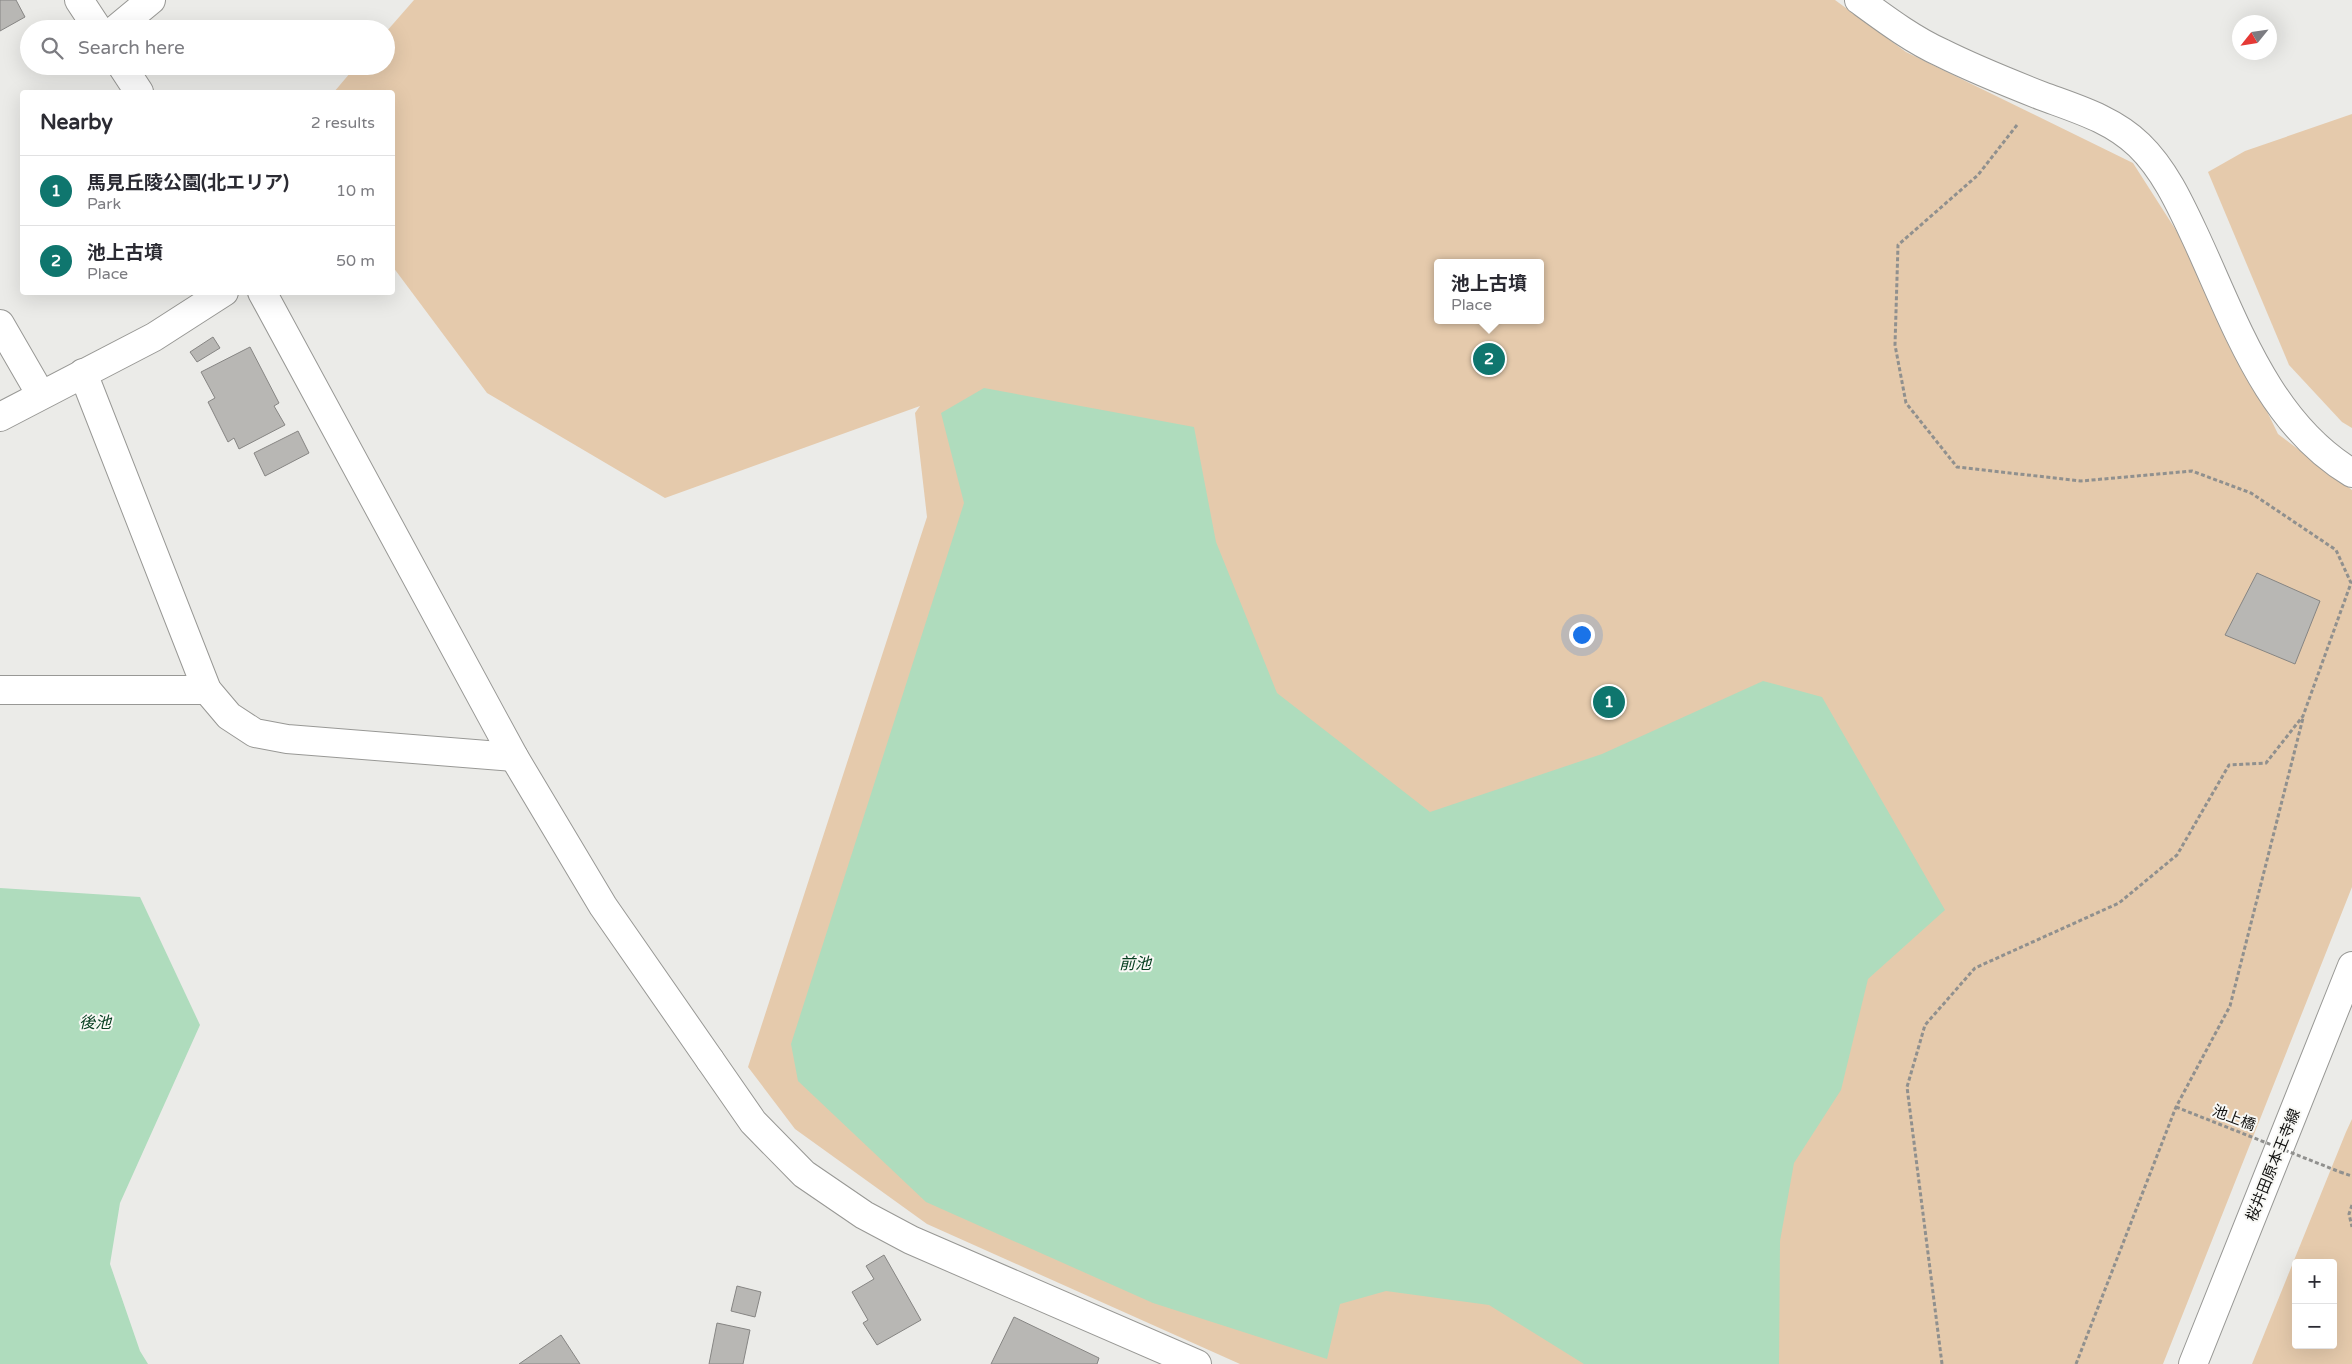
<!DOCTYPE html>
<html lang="en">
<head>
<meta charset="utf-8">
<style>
	body { margin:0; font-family:"Varela Round","Noto Sans JP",sans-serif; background:#f2f2f3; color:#2b2b33 }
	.controls { position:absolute; right:15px; bottom:15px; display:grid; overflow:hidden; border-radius:5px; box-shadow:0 5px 20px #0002 }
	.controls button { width:45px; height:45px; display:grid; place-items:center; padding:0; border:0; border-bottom:1px solid #e1e1e2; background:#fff; color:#2b2b33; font:25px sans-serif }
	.compass { position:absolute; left:2232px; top:15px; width:45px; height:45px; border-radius:50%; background:#fff; box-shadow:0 5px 20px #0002; rotate:240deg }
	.you { position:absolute; left:1581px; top:634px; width:18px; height:18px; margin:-12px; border:4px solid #fff; border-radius:50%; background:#1a73e8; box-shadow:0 0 0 8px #1a73e833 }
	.badge { display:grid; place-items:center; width:32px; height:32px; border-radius:50%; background:#0f766e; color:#fff; font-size:16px; font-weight:700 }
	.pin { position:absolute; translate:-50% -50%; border:2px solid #fff; box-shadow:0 1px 5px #0006 }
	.popup { position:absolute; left:1434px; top:259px; width:110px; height:65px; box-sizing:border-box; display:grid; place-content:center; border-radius:5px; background:#fff; filter:drop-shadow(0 1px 4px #0005); font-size:16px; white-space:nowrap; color:#7c7c81 }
	.popup b { font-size:19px; color:#2b2b33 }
	.popup::after { content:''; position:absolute; left:50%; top:100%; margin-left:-10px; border:10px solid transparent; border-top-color:#fff }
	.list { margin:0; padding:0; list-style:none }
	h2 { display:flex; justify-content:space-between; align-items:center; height:65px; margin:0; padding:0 20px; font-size:21px }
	h2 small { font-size:16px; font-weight:400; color:#7c7c81 }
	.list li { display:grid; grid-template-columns:32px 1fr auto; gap:15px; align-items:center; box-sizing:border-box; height:70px; padding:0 20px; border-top:1px solid #e1e1e2 }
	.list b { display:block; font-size:19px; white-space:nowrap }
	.list p { margin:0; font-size:16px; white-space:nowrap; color:#7c7c81 }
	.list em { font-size:16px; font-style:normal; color:#7c7c81 }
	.icon { flex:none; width:28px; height:28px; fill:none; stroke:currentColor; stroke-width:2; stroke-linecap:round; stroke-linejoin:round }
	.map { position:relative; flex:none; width:2352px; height:1364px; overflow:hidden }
	.search { position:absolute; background:#fff; box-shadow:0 5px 20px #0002; left:20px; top:20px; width:375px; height:55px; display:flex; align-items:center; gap:12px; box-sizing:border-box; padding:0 18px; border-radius:28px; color:#7c7c81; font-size:19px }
	.panel { position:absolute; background:#fff; box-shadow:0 5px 20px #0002; left:20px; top:90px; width:375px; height:205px; border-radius:5px }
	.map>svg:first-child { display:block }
	.green { fill:#e5caac; fill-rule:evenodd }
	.water { fill:#afdcbd }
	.building { fill:#b8b7b4; stroke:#868583 }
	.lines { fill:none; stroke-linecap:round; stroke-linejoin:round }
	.street-casing { stroke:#989895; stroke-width:30 }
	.secondary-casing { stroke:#989895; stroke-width:30 }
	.primary-casing { stroke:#989895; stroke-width:30 }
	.path { stroke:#90908e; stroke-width:3; stroke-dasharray:4 2.5; stroke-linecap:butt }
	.street { stroke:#fff; stroke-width:28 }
	.secondary { stroke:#fff; stroke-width:28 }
	.primary { stroke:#fff; stroke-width:28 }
	.path-bridge { stroke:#90908e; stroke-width:3; stroke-dasharray:4 2.5; stroke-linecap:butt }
	.labels { text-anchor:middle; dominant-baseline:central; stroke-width:4; stroke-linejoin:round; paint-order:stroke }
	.street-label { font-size:15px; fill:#121211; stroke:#f8f8f5 }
	.water-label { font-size:16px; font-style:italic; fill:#084022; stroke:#f8f8f5 }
</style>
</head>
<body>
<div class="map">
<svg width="2352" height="1364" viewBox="0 0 2352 1364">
	<rect width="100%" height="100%" fill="#ebebe8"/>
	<g class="green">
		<path d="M 414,0 L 1835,0 L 1906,52 L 2133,163 L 2188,249 L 2278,434 L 2352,490 L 2352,887 L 2163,1364 L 1240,1364 L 927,1224 L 795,1129 L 748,1067 L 927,517 L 915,413 L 920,406 L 665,498 L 487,393 L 393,267 L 392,92 L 334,92 L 356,66 L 386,66 L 386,32 ZM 1438,263 L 1540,263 L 1540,320 L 1438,320 Z"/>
		<path d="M 2352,114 L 2352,428 L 2342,422 L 2289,365 L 2208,172 L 2245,151 Z"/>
		<path d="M 2352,1119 L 2352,1364 L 2252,1364 L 2346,1132 ZM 2296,1263 L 2333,1263 L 2333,1345 L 2296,1345 Z"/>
	</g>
	<g class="water">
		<path d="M 984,388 L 1194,427 L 1216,542 L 1277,693 L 1430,812 L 1602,754 L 1763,681 L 1822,697 L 1945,910 L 1868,979 L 1841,1090 L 1794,1163 L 1780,1241 L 1779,1364 L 1584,1364 L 1489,1305 L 1386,1291 L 1340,1304 L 1327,1359 L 1153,1303 L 926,1202 L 798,1081 L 791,1044 L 964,503 L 941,413 Z"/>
		<path d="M 0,888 L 140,897 L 200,1025 L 120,1203 L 110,1264 L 140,1351 L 148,1364 L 0,1364 Z"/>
	</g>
	<g class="building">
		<path d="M 0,0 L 16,0 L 25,17 L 0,31 Z"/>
		<path d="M 213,337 L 220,348 L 197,362 L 190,352 Z"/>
		<path d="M 250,347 L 279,403 L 274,406 L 285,425 L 239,449 L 234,438 L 228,442 L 208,402 L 215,398 L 201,372 Z"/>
		<path d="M 298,431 L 309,453 L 265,476 L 254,453 Z"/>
		<path d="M 2257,573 L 2320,601 L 2295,664 L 2225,635 Z"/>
		<path d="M 884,1255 L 921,1320 L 877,1345 L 863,1323 L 868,1320 L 852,1292 L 874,1279 L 866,1266 Z"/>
		<path d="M 737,1286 L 761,1292 L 755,1317 L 731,1311 Z"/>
		<path d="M 1014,1317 L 1099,1358 L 1097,1364 L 991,1364 Z"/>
		<path d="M 717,1323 L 750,1330 L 743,1364 L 709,1364 Z"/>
		<path d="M 561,1335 L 580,1364 L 519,1364 Z"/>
	</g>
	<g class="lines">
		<g class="street-casing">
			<g id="street">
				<path d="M 79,0 L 98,29"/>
				<path d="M 1859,0 C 1885,19 1913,40 1942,53 C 1974,69 2009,83 2042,96 C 2077,109 2112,119 2139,145 C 2165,170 2181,206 2196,238 C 2235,322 2268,423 2352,473"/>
				<path d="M 116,29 L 151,0"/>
				<path d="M 0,324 L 41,395"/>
				<path d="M 83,373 L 207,690 L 229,716 L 255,733 L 287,739 L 514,757"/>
				<path d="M 0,417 L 154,337 L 224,292"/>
				<path d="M 0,690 L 207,690"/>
				<path d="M 710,1060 L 753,1122 L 804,1174 L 864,1215 L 911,1240 L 1197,1364"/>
			</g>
		</g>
		<g class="secondary-casing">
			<g id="secondary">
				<path d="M 122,66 L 139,92"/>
				<path d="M 262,292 L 514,757 L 603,906 L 710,1060"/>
			</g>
		</g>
		<g class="primary-casing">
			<path id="primary" d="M 2193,1364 L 2352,966"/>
		</g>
		<g class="path">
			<path d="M 2340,1172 L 2352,1176"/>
			<path d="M 2352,1205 L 2349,1214 L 2352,1227"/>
			<path d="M 1942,1364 L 1907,1087 L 1925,1025 L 1975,968 L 2119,903 L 2177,855 L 2229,765 L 2266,763 L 2303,716 L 2351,583 L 2336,550 L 2251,493 L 2192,471 L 2081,481 L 1957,467 L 1906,403 L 1895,345 L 1898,245 L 1978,175 L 2017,125"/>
			<path d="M 2076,1364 L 2176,1107 L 2230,1006 L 2303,718"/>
		</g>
		<use href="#street" class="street"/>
		<use href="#secondary" class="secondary"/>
		<use href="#primary" class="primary"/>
		<path class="path-bridge" d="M 2176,1107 L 2340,1172"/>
	</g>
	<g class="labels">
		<g class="street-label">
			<text transform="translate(2234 1118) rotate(21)">池上橋</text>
			<text transform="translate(2273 1165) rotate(-68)">桜井田原本王寺線</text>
		</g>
		<g class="water-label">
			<text x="1135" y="964">前池</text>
			<text x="95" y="1023">後池</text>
		</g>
	</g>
</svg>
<div class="controls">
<button>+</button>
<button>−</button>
</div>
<svg class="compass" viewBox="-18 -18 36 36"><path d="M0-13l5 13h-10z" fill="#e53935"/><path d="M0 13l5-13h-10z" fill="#7c7c81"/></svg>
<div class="you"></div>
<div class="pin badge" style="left:1609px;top:702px">1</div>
<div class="pin badge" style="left:1489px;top:359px">2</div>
<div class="popup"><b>池上古墳</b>Place</div>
<div class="search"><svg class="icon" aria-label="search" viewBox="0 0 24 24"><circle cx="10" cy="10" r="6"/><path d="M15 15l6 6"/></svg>Search here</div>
<section class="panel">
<h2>Nearby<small>2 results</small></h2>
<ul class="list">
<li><span class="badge">1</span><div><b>馬見丘陵公園(北エリア)</b><p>Park</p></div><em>10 m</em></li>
<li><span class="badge">2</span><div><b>池上古墳</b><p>Place</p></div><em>50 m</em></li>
</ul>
</section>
</div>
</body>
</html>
